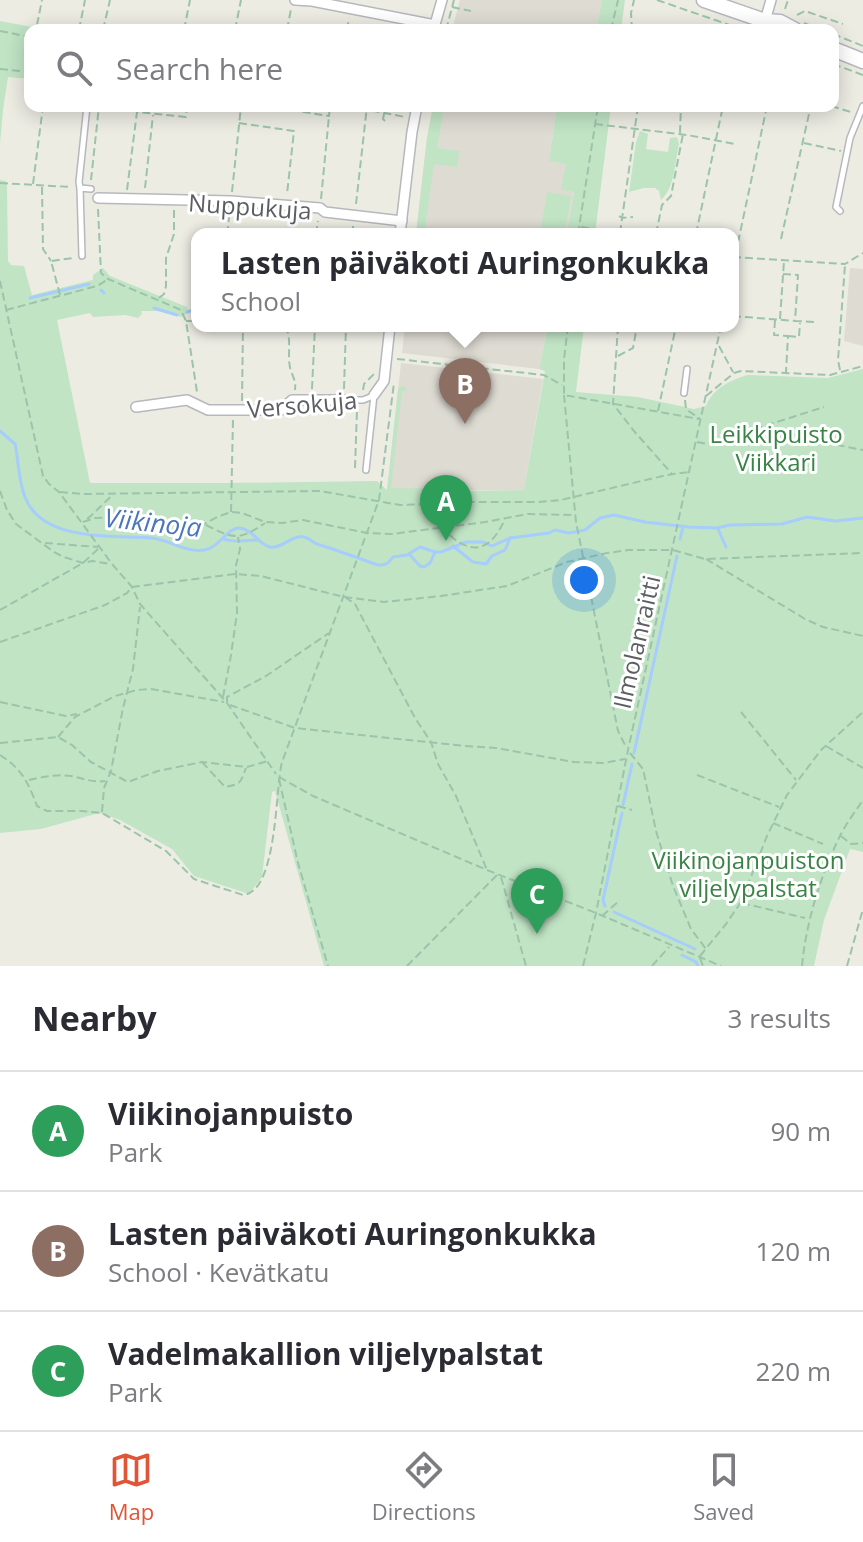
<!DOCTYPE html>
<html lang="en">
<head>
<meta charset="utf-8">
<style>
	body { margin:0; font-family:"Open Sans",sans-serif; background:#f2f2f3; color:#2b2b33 }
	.you { position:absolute; left:584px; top:580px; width:28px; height:28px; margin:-20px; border:6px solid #fff; border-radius:50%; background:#1a73e8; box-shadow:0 0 0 12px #1a73e833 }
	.badge { display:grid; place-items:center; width:52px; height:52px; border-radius:50%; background:#e15536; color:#fff; font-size:26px; font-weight:700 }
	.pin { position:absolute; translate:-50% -66px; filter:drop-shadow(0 2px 4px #0008) }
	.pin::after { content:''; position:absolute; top:42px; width:28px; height:24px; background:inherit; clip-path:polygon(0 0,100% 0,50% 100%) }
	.popup { position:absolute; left:191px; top:228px; width:548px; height:104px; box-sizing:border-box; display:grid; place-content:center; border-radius:16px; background:#fff; filter:drop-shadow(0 2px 6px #0005); font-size:26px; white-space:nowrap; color:#7c7c81 }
	.popup b { font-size:30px; color:#2b2b33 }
	.popup::after { content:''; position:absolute; left:50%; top:100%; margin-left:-16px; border:16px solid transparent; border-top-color:#fff }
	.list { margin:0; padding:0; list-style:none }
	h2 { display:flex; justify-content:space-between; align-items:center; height:104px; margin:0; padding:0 32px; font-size:34px }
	h2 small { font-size:26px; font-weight:400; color:#7c7c81 }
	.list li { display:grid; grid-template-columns:52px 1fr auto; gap:24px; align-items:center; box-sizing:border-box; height:120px; padding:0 32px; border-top:2px solid #e1e1e2 }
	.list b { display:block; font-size:30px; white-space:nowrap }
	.list p { margin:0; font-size:26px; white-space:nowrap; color:#7c7c81 }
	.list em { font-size:26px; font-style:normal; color:#7c7c81 }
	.icon { flex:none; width:44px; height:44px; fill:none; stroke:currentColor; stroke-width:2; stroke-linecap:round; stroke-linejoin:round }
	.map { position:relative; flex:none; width:863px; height:966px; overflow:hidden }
	.search { position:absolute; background:#fff; box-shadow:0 4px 20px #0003; left:24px; right:24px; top:24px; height:88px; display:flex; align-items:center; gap:20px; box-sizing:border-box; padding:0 28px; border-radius:16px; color:#7c7c81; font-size:30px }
	.sheet { height:464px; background:#fff }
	nav { display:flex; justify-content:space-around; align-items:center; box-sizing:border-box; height:112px; border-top:2px solid #e1e1e2; background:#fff; font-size:22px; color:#7c7c81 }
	nav a { display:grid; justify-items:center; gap:4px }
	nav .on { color:#e15536 }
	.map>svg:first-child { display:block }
	.education { fill:#dddbd2 }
	.green { fill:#c1e4c5 }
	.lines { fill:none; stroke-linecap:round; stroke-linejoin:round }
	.stream { stroke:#a6cdfb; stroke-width:3 }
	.lane-casing { stroke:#b6b8bd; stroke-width:8 }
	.street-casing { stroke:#b6b8bd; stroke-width:12 }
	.secondary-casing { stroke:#b7b9bf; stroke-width:17 }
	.path { stroke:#9bc4aa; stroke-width:2; stroke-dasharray:8 4; stroke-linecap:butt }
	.lane { stroke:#fff; stroke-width:5 }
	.street { stroke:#fff; stroke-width:9 }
	.secondary { stroke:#fff; stroke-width:14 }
	.path-bridge { stroke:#9bc4aa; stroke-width:2; stroke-dasharray:8 4; stroke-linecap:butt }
	.labels { text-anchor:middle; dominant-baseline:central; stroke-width:6; stroke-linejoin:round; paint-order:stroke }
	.street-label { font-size:24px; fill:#5c5e63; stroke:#fff }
	.park-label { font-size:24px; fill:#398445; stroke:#fff }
	.water-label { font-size:26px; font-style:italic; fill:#4a76bd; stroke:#fff }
</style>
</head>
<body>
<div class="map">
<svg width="863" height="966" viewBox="0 0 863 966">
	<rect width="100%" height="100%" fill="#edece3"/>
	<g class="education">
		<path d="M 460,0 L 602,0 L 596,30 L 452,30 Z"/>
		<path d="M 433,106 L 557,106 L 549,160 L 566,164 L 574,191 L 568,234 L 416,234 L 427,138 Z"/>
		<path d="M 850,268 L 863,269 L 863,346 L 844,341 Z"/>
		<path d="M 405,326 L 548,326 L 539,369 L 402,353 Z"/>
		<path d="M 401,363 L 543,379 L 524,490 L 387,491 Z"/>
	</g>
	<g class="green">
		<path d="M 602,0 L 625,0 L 621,30 L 596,30 Z"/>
		<path d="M 0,21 L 48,30 L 30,30 L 30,79 L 8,77 L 3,110 L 0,144 Z"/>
		<path d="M 433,106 L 444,106 L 437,148 L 459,151 L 457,167 L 434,164 L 424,234 L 416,234 L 427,138 Z"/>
		<path d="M 557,106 L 611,106 L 595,234 L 567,234 L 574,192 L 561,189 L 566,164 L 549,161 Z"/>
		<path d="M 640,131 L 648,134 L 646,149 L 668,152 L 670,138 L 676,137 L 678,139 L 679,144 C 675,161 675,188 661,200 L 659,191 L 655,188 L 644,188 L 629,192 L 636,142 Z"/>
		<path d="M 0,180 L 6,181 L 7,187 L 8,261 L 11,265 L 24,266 L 32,295 L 93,280 L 93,275 L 103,268 L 110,276 L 187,307 L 188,313 L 182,317 L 157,311 L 141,311 L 142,314 L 138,318 L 126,315 L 93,317 L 90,313 L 57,320 L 90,483 L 227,483 L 377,481 L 387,490 L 398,389 L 402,386 L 405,387 L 407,391 L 402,391 L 391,488 L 469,489 L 469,491 L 524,490 L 545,371 L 539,369 L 548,326 L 584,326 L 576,392 L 638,397 L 694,409 L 706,406 C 712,389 732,379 748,375 L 828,378 L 863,369 L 863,852 L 850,849 L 824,920 L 814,966 L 324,966 L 275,791 L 272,792 L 262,877 L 249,894 L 194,876 L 172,849 L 120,820 L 99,813 L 41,829 L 0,833 Z"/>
		<path d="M 547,192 L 571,196 L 565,234 L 540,234 Z"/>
	</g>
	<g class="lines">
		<g class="stream">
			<path d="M 101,290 L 104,293"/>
			<path d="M 30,298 L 89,284"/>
			<path d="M 154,308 L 177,315"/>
			<path d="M 187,312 L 197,309"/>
			<path d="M 0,431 L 15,444 C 19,462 18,480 25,497 C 42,542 111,535 151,538 C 168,539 186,553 204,550 C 219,548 227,528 239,528 C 253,529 258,544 270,547 C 283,549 290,535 304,537 C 310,538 314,544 320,545 C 339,551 358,558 378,565 C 386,565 388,564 393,557 L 407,555 L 420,547 L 435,552 L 441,552 L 466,542 L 483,542 L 492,546 L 510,538 L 549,533 L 555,530 L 569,533 L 585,530 L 600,518 L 614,515 L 645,522 L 688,527 L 717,528 L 730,525 L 782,524 L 807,517 L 836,521 L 863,518"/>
			<path d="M 718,529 L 726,547"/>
			<path d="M 224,539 C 233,543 249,540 259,540"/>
			<path d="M 680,539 L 683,527"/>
			<path d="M 453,546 L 473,562 L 486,564 L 492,556 L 505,550 L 510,538"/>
			<path d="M 409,554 L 420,566 L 424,567 L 430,563 L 435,552"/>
			<path d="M 634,753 L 677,556"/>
			<path d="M 623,805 L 632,764"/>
			<path d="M 605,906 L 603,900 L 622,813"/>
			<path d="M 614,912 L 695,949"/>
			<path d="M 682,955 L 696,962 L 698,966"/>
		</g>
		<g class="lane-casing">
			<g id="lane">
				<path d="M 80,188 L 79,182 L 87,106"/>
				<path d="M 840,211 L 836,207 L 850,138 L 863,106"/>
				<path d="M 82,256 L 80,188 L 91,189"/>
				<path d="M 684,393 L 687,369"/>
				<path d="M 348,400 L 363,400 L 373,396"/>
				<path d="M 366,470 L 374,395"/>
			</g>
		</g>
		<g class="street-casing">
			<g id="street">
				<path d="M 295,0 L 312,1 L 435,25"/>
				<path d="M 765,21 L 771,0"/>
				<path d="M 434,28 L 442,0"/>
				<path d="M 98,198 L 231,201 L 320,208 L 325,212 L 402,221"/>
				<path d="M 400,234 L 412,132 L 417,106"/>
				<path d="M 374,395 L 384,381 L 390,326"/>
				<path d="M 136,407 L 187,400 L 208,410 L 281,410 L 292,400 L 348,400"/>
			</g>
		</g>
		<g class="secondary-casing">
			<g id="secondary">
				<path d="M 704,0 L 765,21 L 780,22 L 795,30"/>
				<path d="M 833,49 L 863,61"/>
			</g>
		</g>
		<g class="path">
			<path d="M 657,0 L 744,30"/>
			<path d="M 452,7 L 471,11"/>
			<path d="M 785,9 L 788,0"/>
			<path d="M 797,15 L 805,11 L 843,24"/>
			<path d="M 804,23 L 822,30"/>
			<path d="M 37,25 L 42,0"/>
			<path d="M 79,30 L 85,0"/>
			<path d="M 103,30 L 110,0"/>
			<path d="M 184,30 L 190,0"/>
			<path d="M 235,30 L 241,0"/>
			<path d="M 287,30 L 291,9"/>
			<path d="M 347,30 L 349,18"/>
			<path d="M 446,30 L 454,0"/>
			<path d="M 611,30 L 618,0"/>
			<path d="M 632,30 L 631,13 L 634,0"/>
			<path d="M 0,31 L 30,37"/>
			<path d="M 833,34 L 863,46"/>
			<path d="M 833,64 L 863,75"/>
			<path d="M 0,69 L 30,72"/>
			<path d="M 293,106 L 297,111 L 329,116 L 330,106"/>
			<path d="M 348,106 L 405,117"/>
			<path d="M 831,106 L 851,112"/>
			<path d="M 385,121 L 383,119 L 385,110 L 388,108"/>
			<path d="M 239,123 L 294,131 L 287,194"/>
			<path d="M 595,124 L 687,135 L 735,144"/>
			<path d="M 804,143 L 841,151"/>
			<path d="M 91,180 L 99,106"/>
			<path d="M 0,183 L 71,187"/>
			<path d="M 33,184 L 43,106"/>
			<path d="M 42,187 L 43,249 L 51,261"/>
			<path d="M 145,188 L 153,115"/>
			<path d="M 127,190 L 137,112 L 186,117 L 187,106"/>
			<path d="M 232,192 L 241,106"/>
			<path d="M 321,199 L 329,116"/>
			<path d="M 356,204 L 367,106"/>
			<path d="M 98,209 L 101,273 L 108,279 L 181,310 L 186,321 L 197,392"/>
			<path d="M 581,227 L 627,234"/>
			<path d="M 620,233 L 638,106"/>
			<path d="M 227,234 L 230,211"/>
			<path d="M 316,234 L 318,221"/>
			<path d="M 353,234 L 353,226"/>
			<path d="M 578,234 L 598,106"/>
			<path d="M 656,234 L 662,205 L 671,196 L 683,134 L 680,132 L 681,106"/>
			<path d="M 696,234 L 723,106"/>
			<path d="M 781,239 L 809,114 L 813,106"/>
			<path d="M 733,257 L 845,264 L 863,253"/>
			<path d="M 733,266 L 767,106"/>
			<path d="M 783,274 L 798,275 L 795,321 L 816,322"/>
			<path d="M 0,281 L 43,476 L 49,484 L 59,492 L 112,564 L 132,587 L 140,604 L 227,703 L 276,774"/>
			<path d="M 60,295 L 51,261 L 73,258"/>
			<path d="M 159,298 L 164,294 L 166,286 L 166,258 L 174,234 L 174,209"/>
			<path d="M 6,310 L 97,286 L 107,280"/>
			<path d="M 733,316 L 795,321"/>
			<path d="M 780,319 L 784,261"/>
			<path d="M 775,320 L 774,335 L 788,336 L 786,372"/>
			<path d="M 186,321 L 197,321"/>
			<path d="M 285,326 C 293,339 286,357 291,371 C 294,379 296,382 295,390"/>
			<path d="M 568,326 L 564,359 L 564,395 L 699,419"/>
			<path d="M 618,326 L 613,404 L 634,431 L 672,474"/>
			<path d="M 788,336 L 799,337 L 800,323"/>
			<path d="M 719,346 L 733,372"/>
			<path d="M 618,356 L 633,348 L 637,326"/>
			<path d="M 397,359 L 544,375 L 562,385"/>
			<path d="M 840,370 L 838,360 L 845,265"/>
			<path d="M 312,389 L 315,326"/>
			<path d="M 344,389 L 346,326"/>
			<path d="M 363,390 L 364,384 L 375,373"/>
			<path d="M 564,395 L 576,522 L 618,731 L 626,747"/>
			<path d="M 706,396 L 734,373 L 741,371 L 830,375 L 863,366"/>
			<path d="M 685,400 L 686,409 L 700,419"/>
			<path d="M 242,401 L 243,326"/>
			<path d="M 658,411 L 676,326"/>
			<path d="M 767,427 L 812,440 L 863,450"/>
			<path d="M 697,442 L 707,444 L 717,441 L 824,407"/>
			<path d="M 355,468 L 357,410"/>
			<path d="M 0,491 L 7,510 L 16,524 L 54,552 L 64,557 L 83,563 L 92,561 L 110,564"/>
			<path d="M 60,492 L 84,494 L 320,491 L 400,505 L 473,502 L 538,502 L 561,500 L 667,475 L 689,472"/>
			<path d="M 231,512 L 233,419"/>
			<path d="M 87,519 C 97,511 104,502 114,494"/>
			<path d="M 83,522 L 95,518 L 115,517 L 129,519 L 154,527 L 184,532 L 196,529 L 217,517 L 231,512 L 242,513 L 265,522 L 282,523 L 303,520 L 367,533 L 392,534 L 485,522 L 528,514 L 573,515"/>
			<path d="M 206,525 C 233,539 239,541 265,523"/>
			<path d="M 441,527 C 467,554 488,557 505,519"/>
			<path d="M 45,543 L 98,547"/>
			<path d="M 706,559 L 805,619 L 823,627 L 863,636"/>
			<path d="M 345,597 L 355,604 L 415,718 L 431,742 L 438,764 L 456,796 L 487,870"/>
			<path d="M 0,610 L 83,563 L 99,548"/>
			<path d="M 0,642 L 105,605 L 127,593 L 132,587 L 235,574 L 261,576 L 344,597 L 384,602 L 441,596 L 507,586 L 567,562 L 607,553 L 629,550 L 673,550 L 705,559 L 863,553"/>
			<path d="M 223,697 L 231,655 L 237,613 L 236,565 L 240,549 L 238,537"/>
			<path d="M 0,702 L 66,716 L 77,714"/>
			<path d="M 227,702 L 227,697 L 266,676 L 329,633"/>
			<path d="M 230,705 L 295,728 L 465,746 L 496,748 L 574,762 L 603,763 L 625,759"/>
			<path d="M 741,712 L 796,780"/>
			<path d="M 58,737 L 75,717 L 115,696 L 137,690 L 151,689 L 224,702"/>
			<path d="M 0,743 L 58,737 L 72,745 L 91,762 L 128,782 L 158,771 L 202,762 L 247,767 L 268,761"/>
			<path d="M 826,746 L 863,768"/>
			<path d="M 630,753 L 643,769 L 656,831 L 673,886 L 691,929 L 706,949"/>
			<path d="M 0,755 C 22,769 28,782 37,806 L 47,811 L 81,811 L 102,813 L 166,851 L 194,879 L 243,895 C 278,892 275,788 282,762 L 379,500 L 394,383"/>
			<path d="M 202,762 L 225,787 C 242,784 240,783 246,768"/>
			<path d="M 697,775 L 779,807"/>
			<path d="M 279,777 L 313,796 L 487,870 L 596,913 L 721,966"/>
			<path d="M 279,779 L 298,863 L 328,966"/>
			<path d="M 29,780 C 43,777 57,774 71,776 C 83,778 92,783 105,781"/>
			<path d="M 618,806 L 632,810"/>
			<path d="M 102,812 L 104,788 L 111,771 L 123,708 L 133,669 L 140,607"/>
			<path d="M 773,823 L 823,844"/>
			<path d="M 841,836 L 851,844 L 863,843"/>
			<path d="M 501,877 L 526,966"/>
			<path d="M 742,903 L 805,918"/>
			<path d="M 602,916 L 619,901"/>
			<path d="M 700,956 L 726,924 L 741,902 L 767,836 L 787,795 L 821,750 L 863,712"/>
			<path d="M 700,958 L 703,966"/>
			<path d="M 407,966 L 497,875"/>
			<path d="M 583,966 L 596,913 L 628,750 L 721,326"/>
			<path d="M 652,966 L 669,947"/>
			<path d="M 802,966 C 806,923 820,877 839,838 C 845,825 855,812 863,800"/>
			<path d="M 847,966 L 863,909"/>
		</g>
		<use href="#lane" class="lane"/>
		<use href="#street" class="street"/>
		<use href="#secondary" class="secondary"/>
		<path class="path-bridge" d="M 619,216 L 622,218 L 633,217"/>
	</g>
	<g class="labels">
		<g class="street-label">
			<text transform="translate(250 206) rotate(4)">Nuppukuja</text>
			<text transform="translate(302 404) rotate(-5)">Versokuja</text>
			<text transform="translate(636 642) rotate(-77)">Ilmolanraitti</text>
		</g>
		<g class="park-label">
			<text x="776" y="433">Leikkipuisto<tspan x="776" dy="28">Viikkari</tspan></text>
			<text x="748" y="859">Viikinojanpuiston<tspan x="748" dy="28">viljelypalstat</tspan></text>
		</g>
		<g class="water-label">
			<text transform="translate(153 522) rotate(6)">Viikinoja</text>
		</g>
	</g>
</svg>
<div class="you"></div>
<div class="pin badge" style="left:446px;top:541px;background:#2e9e5b">A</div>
<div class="pin badge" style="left:465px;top:424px;background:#8d6e63">B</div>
<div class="popup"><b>Lasten päiväkoti Auringonkukka</b>School</div>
<div class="pin badge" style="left:537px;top:934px;background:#2e9e5b">C</div>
<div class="search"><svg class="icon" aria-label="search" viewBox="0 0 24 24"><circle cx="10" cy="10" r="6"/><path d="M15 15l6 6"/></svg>Search here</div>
</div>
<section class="sheet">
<h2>Nearby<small>3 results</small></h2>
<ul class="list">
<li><span class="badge" style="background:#2e9e5b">A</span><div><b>Viikinojanpuisto</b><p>Park</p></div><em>90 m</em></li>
<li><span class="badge" style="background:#8d6e63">B</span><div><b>Lasten päiväkoti Auringonkukka</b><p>School · Kevätkatu</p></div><em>120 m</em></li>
<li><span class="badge" style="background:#2e9e5b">C</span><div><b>Vadelmakallion viljelypalstat</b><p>Park</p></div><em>220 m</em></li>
</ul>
</section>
<nav>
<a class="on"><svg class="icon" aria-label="map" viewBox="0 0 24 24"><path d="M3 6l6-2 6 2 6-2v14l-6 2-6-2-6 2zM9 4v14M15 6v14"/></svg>Map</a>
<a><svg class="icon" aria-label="directions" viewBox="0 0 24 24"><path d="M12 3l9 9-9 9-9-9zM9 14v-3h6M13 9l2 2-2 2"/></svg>Directions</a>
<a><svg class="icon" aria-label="saved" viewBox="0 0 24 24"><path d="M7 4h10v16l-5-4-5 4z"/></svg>Saved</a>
</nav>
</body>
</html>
